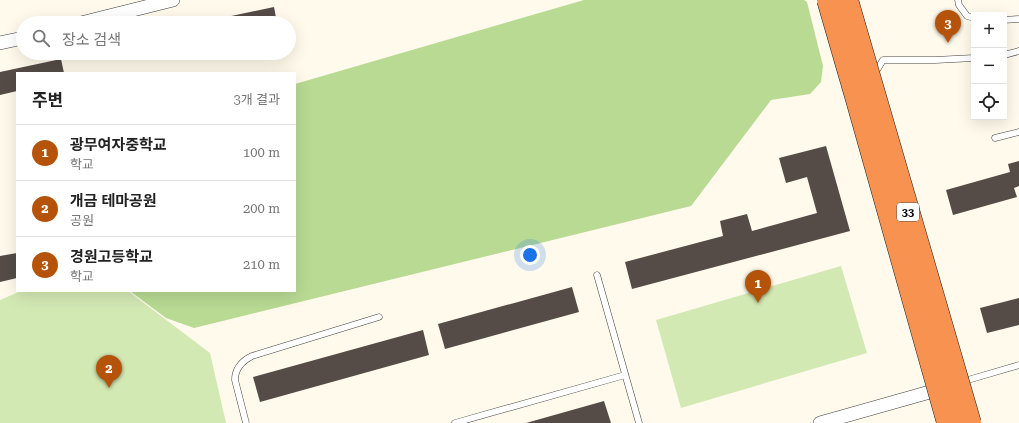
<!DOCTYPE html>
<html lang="ko">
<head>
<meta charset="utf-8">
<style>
	body { margin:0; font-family:"Roboto Serif","Noto Sans KR",serif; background:#f6f6f6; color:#222 }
	.controls { position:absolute; right:12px; top:12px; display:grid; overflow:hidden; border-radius:0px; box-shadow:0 4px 16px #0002 }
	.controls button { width:36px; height:36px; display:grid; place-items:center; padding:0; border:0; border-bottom:1px solid #e0e0e0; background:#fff; color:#222; font:20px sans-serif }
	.you { position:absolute; left:530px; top:255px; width:14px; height:14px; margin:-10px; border:3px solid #fff; border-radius:50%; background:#1a73e8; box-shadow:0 0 0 6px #1a73e833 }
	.badge { display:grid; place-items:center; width:26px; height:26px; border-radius:50%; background:#b45309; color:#fff; font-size:13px; font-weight:700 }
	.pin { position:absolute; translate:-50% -33px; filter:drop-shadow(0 1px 2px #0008) }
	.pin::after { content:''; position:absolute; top:21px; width:14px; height:12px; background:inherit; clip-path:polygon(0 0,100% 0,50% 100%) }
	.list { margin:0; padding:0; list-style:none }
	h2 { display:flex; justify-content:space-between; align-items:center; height:52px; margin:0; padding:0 16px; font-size:17px }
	h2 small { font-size:13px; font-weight:400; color:#767676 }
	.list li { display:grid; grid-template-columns:26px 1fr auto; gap:12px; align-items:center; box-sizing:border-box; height:56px; padding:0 16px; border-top:1px solid #e0e0e0 }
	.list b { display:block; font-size:15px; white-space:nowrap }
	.list p { margin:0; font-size:13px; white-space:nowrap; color:#767676 }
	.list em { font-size:13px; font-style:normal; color:#767676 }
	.icon { flex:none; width:22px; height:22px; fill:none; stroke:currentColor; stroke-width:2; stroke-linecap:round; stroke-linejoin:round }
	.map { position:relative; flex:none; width:1019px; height:423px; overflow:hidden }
	.search { position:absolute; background:#fff; box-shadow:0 4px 16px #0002; left:16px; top:16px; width:280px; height:44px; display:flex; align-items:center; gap:10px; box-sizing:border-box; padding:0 14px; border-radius:22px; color:#767676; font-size:15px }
	.panel { position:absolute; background:#fff; box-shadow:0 4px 16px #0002; left:16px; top:72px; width:280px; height:220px; border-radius:0px }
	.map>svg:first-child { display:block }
	.green { fill:#d3e9b4 }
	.forest { fill:#b8da93 }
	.building { fill:#554c48 }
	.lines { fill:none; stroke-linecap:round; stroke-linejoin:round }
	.lane-casing { stroke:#3f3f3f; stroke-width:7 }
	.street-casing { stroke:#3f3f3f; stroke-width:14 }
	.lane { stroke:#fff; stroke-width:6 }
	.street { stroke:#fff; stroke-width:13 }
	.highway-bridge-casing { stroke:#1d1d1d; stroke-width:23; stroke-linecap:butt }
	.highway-bridge { stroke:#f79251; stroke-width:22 }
	.labels { text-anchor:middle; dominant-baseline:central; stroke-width:4; stroke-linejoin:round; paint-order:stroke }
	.shield { fill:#fff; stroke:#555; stroke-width:1 }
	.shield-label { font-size:11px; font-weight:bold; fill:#0c0c0c }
</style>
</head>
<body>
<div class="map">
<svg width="1019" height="423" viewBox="0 0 1019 423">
	<rect width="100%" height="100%" fill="#fffaeb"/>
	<g class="green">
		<path d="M 841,266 L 867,353 L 681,408 L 656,320 Z"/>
		<path d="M 21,291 L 128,291 L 210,353 L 226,423 L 0,423 L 0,300 Z"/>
	</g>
	<path class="forest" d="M 584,0 L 804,0 L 807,2 L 823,66 L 821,82 L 810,94 L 771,100 L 691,206 L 194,328 L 166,318 L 130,291 L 295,291 L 295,84 Z"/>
	<g class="building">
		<path d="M 274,7 L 277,23 L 203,23 L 203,22 Z"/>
		<path d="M 61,59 L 64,73 L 17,73 L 17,91 L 0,95 L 0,72 Z"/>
		<path d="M 826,146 L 850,231 L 632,289 L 625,262 L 723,236 L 720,221 L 747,214 L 752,231 L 817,213 L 807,177 L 786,183 L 779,158 Z"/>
		<path d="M 1019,161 L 1019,186 L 1014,188 L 1017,197 L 953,215 L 946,190 L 1010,172 L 1008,164 Z"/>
		<path d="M 17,253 L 17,278 L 0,282 L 0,256 Z"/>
		<path d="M 572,287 L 579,312 L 445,349 L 438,324 Z"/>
		<path d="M 1019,298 L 1019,325 L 987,333 L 980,308 Z"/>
		<path d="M 423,330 L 429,355 L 260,402 L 253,377 Z"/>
		<path d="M 604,401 L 611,423 L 526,423 Z"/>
	</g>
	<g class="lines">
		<g class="lane-casing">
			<g id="lane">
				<path d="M 958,0 L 959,5 L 967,16 L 974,18"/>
				<path d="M 1004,20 L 1019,19"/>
				<path d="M 1004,55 L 1019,51"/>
				<path d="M 874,75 L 883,60 L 935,60 L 974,58"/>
				<path d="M 995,138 L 1019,132"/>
				<path d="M 597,275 L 639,423"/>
				<path d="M 961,382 L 1019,365"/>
				<path d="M 246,423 L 235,380 C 235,368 242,361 252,356 L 379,317"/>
				<path d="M 455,423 L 625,375"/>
			</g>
		</g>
		<g class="street-casing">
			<g id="street">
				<path d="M 81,23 L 173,0"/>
				<path d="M 0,43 L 23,38"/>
				<path d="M 820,423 L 944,388"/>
			</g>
		</g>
		<use href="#lane" class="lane"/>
		<use href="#street" class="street"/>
		<g class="highway-bridge-casing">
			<g id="highway-bridge">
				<path d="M 828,0 L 857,100 L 948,423"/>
				<path d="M 847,0 L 970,423"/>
			</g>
		</g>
		<use href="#highway-bridge" class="highway-bridge"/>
	</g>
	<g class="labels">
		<rect class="shield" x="897" y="203" width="22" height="18" rx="3"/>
		<g class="shield-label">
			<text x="908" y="212">33</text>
		</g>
	</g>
</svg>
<div class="controls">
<button>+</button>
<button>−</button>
<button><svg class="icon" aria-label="locate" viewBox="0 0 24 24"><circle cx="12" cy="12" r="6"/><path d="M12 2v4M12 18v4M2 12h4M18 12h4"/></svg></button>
</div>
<div class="you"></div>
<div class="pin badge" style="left:758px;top:303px">1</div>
<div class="pin badge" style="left:109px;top:388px">2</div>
<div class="pin badge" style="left:948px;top:43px">3</div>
<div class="search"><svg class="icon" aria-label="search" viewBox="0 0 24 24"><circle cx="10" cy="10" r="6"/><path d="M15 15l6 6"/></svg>장소 검색</div>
<section class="panel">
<h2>주변<small>3개 결과</small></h2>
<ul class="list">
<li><span class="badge">1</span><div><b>광무여자중학교</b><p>학교</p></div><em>100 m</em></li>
<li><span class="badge">2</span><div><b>개금 테마공원</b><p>공원</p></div><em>200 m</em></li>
<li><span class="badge">3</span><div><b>경원고등학교</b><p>학교</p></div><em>210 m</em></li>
</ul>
</section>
</div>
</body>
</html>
